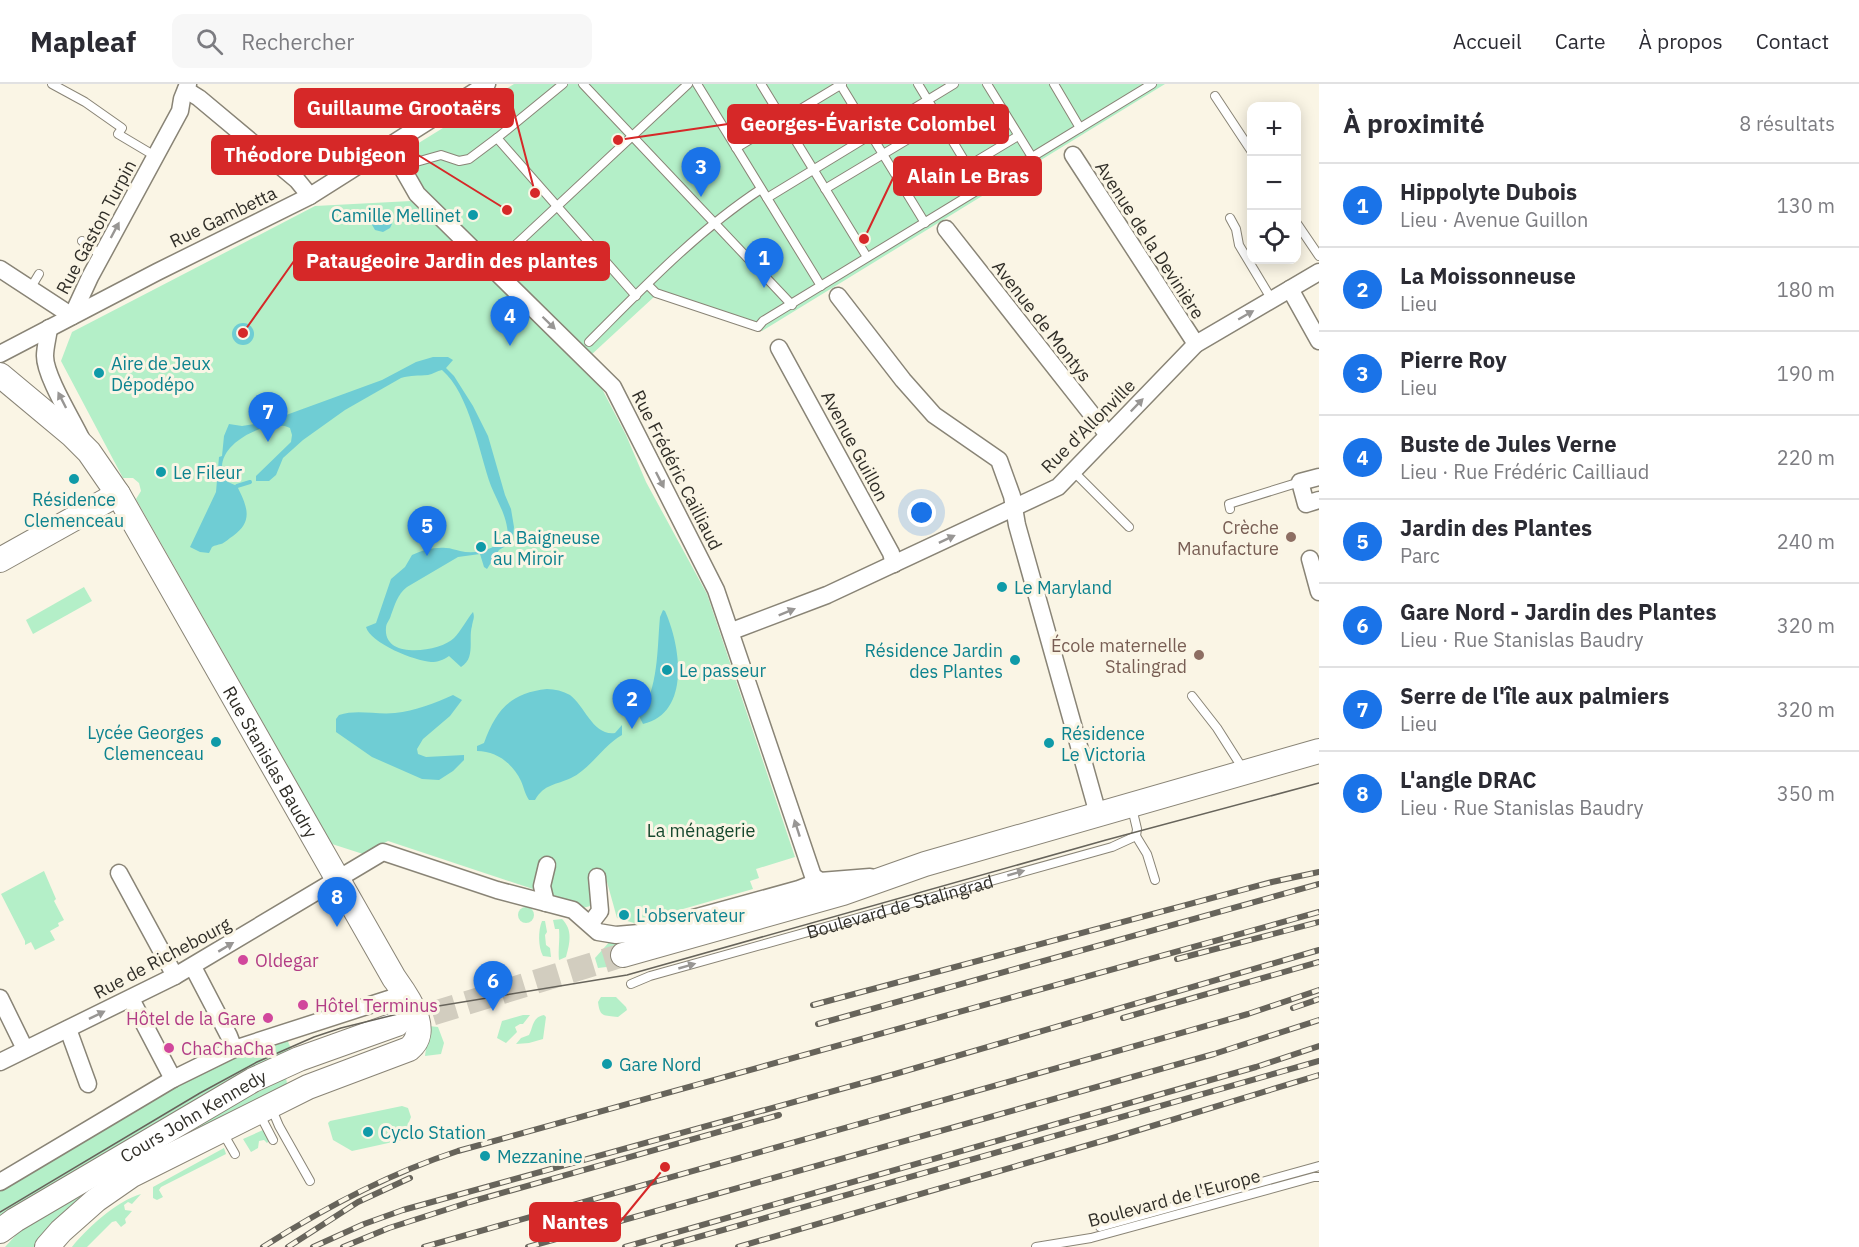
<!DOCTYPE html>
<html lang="fr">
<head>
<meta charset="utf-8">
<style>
	body { margin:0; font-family:"IBM Plex Sans",sans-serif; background:#f7f7f7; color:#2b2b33 }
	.controls { position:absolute; right:18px; top:18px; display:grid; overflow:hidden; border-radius:12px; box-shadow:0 3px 15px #0003 }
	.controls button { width:54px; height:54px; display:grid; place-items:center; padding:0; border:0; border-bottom:2px solid #e1e1e2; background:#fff; color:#2b2b33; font:30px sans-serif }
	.you { position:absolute; left:922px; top:429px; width:21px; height:21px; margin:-15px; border:4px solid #fff; border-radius:50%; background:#1a73e8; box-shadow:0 0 0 9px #1a73e833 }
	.badge { display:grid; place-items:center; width:39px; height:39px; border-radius:50%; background:#1a73e8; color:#fff; font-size:20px; font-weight:700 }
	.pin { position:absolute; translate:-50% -50px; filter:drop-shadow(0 2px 3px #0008) }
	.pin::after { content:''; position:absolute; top:32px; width:21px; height:18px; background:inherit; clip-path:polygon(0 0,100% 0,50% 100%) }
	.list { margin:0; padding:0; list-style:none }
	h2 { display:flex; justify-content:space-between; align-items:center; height:78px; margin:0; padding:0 24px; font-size:26px }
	h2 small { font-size:20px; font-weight:400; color:#7c7c81 }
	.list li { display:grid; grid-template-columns:39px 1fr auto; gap:18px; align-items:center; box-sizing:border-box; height:84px; padding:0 24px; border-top:2px solid #e1e1e2 }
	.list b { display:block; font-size:22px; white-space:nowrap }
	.list p { margin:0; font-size:20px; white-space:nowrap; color:#7c7c81 }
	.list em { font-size:20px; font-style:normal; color:#7c7c81 }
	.icon { flex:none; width:33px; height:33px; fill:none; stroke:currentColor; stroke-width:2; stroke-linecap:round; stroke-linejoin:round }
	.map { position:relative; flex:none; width:1319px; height:1163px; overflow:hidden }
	header { display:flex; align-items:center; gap:36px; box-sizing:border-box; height:84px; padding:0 30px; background:#fff; border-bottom:2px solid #e1e1e2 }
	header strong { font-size:28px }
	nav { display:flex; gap:33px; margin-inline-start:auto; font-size:21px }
	.search { width:420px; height:54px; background:#f7f7f7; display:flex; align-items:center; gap:15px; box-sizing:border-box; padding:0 21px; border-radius:12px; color:#7c7c81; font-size:22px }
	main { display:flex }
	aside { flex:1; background:#fff }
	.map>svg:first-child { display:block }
	.green { fill:#b4efc8 }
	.water { fill:#6fcdd4 }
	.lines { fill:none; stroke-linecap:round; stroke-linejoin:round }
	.stream { stroke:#6fcdd4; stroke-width:4 }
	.secondary-tunnel { stroke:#d2cdbf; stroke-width:24; stroke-dasharray:24 12; stroke-linecap:butt }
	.lane-casing { stroke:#898476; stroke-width:10 }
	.street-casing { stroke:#898476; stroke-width:19 }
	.secondary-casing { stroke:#898476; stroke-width:26 }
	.lane { stroke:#fff; stroke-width:8 }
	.street { stroke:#fff; stroke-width:16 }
	.secondary { stroke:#fff; stroke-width:24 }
	.tram { stroke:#67645b; stroke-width:1.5 }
	.rail-casing { stroke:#67645b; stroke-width:6 }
	.rail { stroke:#faf5e5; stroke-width:4; stroke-dasharray:11; stroke-linecap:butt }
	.oneway { fill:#989694 }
	.culture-dot { fill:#0f9aa8; stroke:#faf5e5; stroke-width:2 }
	.education-dot { fill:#8d6e63; stroke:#faf5e5; stroke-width:2 }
	.hotel-dot { fill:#d1479c; stroke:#faf5e5; stroke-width:2 }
	.labels { text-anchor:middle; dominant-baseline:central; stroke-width:6; stroke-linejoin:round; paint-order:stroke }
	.culture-label { font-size:18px; fill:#0d838f; stroke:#faf5e5; text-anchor:start }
	.street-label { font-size:18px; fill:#302e28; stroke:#faf5e5 }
	.education-label { font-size:18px; fill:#785e54; stroke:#faf5e5; text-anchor:end }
	.park-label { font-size:18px; fill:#15472c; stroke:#faf5e5 }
	.hotel-label { font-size:18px; fill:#b23c85; stroke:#faf5e5; text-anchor:start }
	.leader { fill:none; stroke:#d62828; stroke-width:2 }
	.callout-dot { fill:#d62828; stroke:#faf5e5; stroke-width:2 }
	.callout { fill:#d62828; stroke:#d62828; stroke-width:2 }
	.callout-label { font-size:20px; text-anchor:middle; font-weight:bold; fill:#fff }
</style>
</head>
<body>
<header>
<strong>Mapleaf</strong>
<div class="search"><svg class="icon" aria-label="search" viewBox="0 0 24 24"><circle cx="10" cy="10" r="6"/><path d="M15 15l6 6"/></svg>Rechercher</div>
<nav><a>Accueil</a><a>Carte</a><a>À propos</a><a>Contact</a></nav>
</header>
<main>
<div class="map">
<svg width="1319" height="1163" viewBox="0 0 1319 1163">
	<rect width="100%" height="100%" fill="#faf5e5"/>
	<g class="green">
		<path d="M 514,0 L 1165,0 L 762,247 L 655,212 L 591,271 L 423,105 L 415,86 L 409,65 Z"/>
		<path d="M 411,117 L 600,301 L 626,351 L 646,398 L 707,510 L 795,773 L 756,785 L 759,794 L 750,797 L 753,805 L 634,839 L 617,834 L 607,798 L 593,799 L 592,821 C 579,829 563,815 551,810 C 546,808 541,807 536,806 L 388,757 L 363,770 L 332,760 L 137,417 L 136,415 L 141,407 L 139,399 L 133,394 L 123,394 L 61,277 L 72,248 L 315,122 Z"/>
		<path d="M 84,503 L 92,517 L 33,550 L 26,536 Z"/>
		<path d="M 44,787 L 56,815 L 54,817 L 64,836 L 58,839 L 59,842 L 50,847 L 55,856 L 35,866 L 31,858 L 25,861 L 25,857 L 1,810 Z"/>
		<circle cx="526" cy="831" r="8"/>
		<path d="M 562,835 C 573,846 570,859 566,873 L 559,876 C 558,865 560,856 559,845 L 555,845 L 553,836 Z"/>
		<path d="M 542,837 L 545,837 L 547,848 L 545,851 L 546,861 L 550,864 L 551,873 L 543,872 C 538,863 538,846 542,837 Z"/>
		<path d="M 612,855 L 628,855 L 623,881 L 598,884 L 595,874 Z"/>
		<path d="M 601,913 L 616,913 L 626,923 L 627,926 L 618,933 C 604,931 600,934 598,918 Z"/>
		<path d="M 523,931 L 530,931 L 523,940 L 520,940 L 515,943 L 517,948 L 506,959 L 497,954 L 502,937 Z"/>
		<path d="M 544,931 L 546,933 L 543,955 L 529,959 L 516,960 L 521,954 L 529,951 C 533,944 532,933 544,931 Z"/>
		<path d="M 429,942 L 438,943 L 444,959 L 441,970 L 425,972 Z"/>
		<path d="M 286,953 L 292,967 L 0,1134 L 0,1103 L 203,986 Z"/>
		<path d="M 286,994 L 288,1005 L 179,1054 L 250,1012 Z"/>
		<path d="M 402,1022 L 408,1024 L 411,1033 L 402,1056 L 352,1067 L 333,1056 L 328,1039 L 330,1037 Z"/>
		<path d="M 263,1046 L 269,1057 L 267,1059 L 264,1056 L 259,1057 L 258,1064 L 251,1068 L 243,1055 Z"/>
		<path d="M 224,1064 L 226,1070 L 161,1103 L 159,1106 L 163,1113 L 157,1116 L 153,1114 L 153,1103 Z"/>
		<path d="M 119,1087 L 37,1163 L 5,1163 L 17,1150 L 30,1140 Z"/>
		<path d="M 141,1110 L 132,1120 L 128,1118 L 124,1121 L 125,1126 L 132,1127 L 125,1135 L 126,1139 L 121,1143 L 116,1137 L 112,1138 L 87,1163 L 72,1163 C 87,1144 117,1117 141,1110 Z"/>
	</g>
	<g class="water">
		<path d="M 383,135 L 392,140 L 390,144 L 383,148 L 375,146 L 371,139 L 366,138 L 367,136 Z"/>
		<circle cx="243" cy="250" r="11"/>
		<path d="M 433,273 L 448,273 L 453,276 L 446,284 L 454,292 L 473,322 L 488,352 L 505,411 L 511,425 L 514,443 L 513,455 L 509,460 L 499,466 L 487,485 L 484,483 L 480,470 L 458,473 L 407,503 C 397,511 395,521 391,531 C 390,536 386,539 386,544 C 383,576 440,568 454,554 C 461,547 467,535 473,528 C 475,534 473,535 472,542 C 468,555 476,574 461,583 L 449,572 C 443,576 438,578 431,578 C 415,577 370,559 366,543 L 376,539 L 391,495 L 405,483 L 412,471 C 423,466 434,463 446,464 C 451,464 455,466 460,467 C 477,471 497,465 508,451 C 507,432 498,419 491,402 C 479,369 470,310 442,286 C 437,287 433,290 428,291 C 418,292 411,291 401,294 L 345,326 L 303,356 L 283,374 L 276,391 L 269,397 L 256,397 L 256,392 L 291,358 L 292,351 L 290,344 C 269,332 202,365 228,398 L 237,402 C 247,422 254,437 233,452 C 229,454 225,459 221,460 C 218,461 215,461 212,463 L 209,469 L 200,468 L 190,463 L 216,408 L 219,373 L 222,372 L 224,352 L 229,340 L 242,342 L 267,338 L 382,296 L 416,278 Z"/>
		<path d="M 663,526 L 665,527 C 680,560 692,629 643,640 L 639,632 C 659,605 657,564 660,533 Z"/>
		<path d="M 547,605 C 555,605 563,607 570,611 C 585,622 593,652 615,649 L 622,641 L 622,651 C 603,662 590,685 571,694 C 556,701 544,700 535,716 L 529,716 C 525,710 524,704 521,697 C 513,680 497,667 477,667 L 477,662 L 484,659 C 496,626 510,609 547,605 Z"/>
		<path d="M 453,611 L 462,616 L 450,632 L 423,655 L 417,665 L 418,670 L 426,673 L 464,671 L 464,676 L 453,687 L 439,696 L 422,695 L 372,673 L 336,648 L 336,635 L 339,631 C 357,625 376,631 395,629 C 415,627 435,619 453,611 Z"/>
	</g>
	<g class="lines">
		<path class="stream" d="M 237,402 L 250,398"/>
		<path class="secondary-tunnel" d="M 398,940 L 623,871"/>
		<g class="lane-casing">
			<g id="lane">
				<path d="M 52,0 L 85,18 L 122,44 L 118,50 L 155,72"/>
				<path d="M 583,0 L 792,221"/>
				<path d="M 697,0 L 821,202"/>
				<path d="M 761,0 L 867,173"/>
				<path d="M 840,0 L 925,139"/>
				<path d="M 918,0 L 981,104"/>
				<path d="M 987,0 L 1032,73"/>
				<path d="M 1054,0 L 1080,44"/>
				<path d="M 1215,12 L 1252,68"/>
				<path d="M 497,54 L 636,212"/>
				<path d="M 736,64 L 842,0"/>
				<path d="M 402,82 L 441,71 L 459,77 L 469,75 L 497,54 L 563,0"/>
				<path d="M 968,82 L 1018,52"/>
				<path d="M 825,105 L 940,36"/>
				<path d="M 767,114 L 954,0"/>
				<path d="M 1230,134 L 1236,145 L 1239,161 L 1272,216"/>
				<path d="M 1296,138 L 1319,172"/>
				<path d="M 82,157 L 102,172"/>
				<path d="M 507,169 L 688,0"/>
				<path d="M 648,201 L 656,209 L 758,243 L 763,237 L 1152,0"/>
				<path d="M 30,205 L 39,190"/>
				<path d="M 589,258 C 643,204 697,147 761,105"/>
				<path d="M 1073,387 L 1129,443"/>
				<path d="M 1230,425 L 1229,420 L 1300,398"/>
				<path d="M 1192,612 L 1217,644 L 1243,685"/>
				<path d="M 1132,724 L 1137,745 L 1136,752"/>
				<path d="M 1136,752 L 1147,770 L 1155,796"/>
				<path id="s1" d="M 631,900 L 650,892 L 1112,763 L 1136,752"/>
				<path d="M 271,1023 L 279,1042 L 310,1097"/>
				<path d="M 259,1029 L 273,1056"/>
				<path d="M 221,1051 L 227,1056 L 235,1070"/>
				<path d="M 1100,1143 L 1319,1082"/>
				<path d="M 1036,1163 L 1091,1154 L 1314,1093 L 1319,1093"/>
			</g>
		</g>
		<g class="street-casing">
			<g id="street">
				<path d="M 186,6 L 199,14 L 297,96 L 310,112"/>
				<path d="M 389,61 L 417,110 L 613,303 L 716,506 L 813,792 L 820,797"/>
				<path d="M 1073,71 L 1196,260"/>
				<path d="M 946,145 L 1108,351"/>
				<path d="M 0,185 L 72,232"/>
				<path d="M 1290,205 L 1319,257"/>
				<path d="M 838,212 L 903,296 L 934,331 L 999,376 L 1012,412 L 1017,441 L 1098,730"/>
				<path d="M 72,232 L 90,193 L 180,27 L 182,15 L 188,0"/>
				<path d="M 49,244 C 48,253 45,263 45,272 C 45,292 72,335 81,354"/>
				<path d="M 779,264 L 891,469 L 894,480"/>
				<path d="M 0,270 L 157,188 L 310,112 L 487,0"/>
				<path d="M 1319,393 L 1300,398 L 1306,420 L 1319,416"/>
				<path d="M 1310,475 L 1319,508"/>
				<path d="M 732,547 L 827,511 L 1058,403 L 1196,260 L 1319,188"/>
				<path d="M 119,789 L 175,892"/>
				<path d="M 546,819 L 542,802 L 547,781"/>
				<path d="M 590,840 L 600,827 L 597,793"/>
				<path d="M 193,883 L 229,952 L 234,965"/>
				<path d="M 0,914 L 25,965"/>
				<path d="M 131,915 L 173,995"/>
				<path d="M 68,945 L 88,1000"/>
				<path d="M 0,978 L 175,892 L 383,768 L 497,806 L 573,826 L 598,848 L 616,851 L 639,849 L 799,805 L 820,797 L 870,793"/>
				<path d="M 0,1098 L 173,995 L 234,965 L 404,910"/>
			</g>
		</g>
		<g class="secondary-casing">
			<g id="secondary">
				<path id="s2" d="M 0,291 L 72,351 L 89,368 L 118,410 L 394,894 C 406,911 433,946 409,965 L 308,1003 L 132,1091 L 96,1116 L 61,1147 L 47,1163"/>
				<path d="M 0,476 L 118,410"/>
				<path d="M 623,871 L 843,809 L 925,780 L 1319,667"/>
				<path id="s3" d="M 0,1147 L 15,1136 L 253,996 L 299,975 L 397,940"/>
			</g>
		</g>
		<use href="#lane" class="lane"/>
		<use href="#street" class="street"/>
		<use href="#secondary" class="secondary"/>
		<path class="tram" d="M 0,1128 L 200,1009 L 257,978 L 314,953 L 341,944 L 414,926 L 627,891 L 1106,756 L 1319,699"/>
		<g class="rail-casing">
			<g id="rail">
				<path d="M 1177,875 L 1319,838"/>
				<path d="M 813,921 L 1272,798 L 1319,788"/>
				<path d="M 1293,924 L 1319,915"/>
				<path d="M 1123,934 L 1319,878"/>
				<path d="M 818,940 L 1319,800"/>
				<path d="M 263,1163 C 324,1124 388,1090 458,1067 L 1319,828"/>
				<path d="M 288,1163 L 358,1118 L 410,1094"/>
				<path d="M 313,1163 L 364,1140 L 403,1126 L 895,990 L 1319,866"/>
				<path d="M 343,1163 L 389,1144 L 470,1118 L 779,1031"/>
				<path d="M 424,1163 L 1248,930 L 1319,906"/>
				<path d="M 528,1163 L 1214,970 L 1319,936"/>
				<path d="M 625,1163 L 1256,983 L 1319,962"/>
				<path d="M 663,1163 L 1319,977"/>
				<path d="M 738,1163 L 1116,1053 L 1319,991"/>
			</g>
		</g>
		<use href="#rail" class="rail"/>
	</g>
	<defs><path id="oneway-solid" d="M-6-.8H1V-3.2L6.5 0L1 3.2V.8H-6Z" transform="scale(1.5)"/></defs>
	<g class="oneway">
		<use href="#oneway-solid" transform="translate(115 146) rotate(-62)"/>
		<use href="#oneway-solid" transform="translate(1246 231) rotate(-30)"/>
		<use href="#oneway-solid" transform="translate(549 239) rotate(44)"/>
		<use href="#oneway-solid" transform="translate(62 316) rotate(-117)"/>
		<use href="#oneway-solid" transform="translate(1137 321) rotate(-46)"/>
		<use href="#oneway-solid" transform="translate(660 396) rotate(63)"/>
		<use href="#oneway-solid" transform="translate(947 455) rotate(-25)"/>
		<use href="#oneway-solid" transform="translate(787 528) rotate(-22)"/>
		<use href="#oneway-solid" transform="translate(797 744) rotate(-108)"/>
		<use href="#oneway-solid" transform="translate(1016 789) rotate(-16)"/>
		<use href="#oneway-solid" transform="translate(226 863) rotate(-31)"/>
		<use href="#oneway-solid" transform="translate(687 882) rotate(-16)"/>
		<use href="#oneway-solid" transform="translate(97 931) rotate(-26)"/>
	</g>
	<g class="culture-dot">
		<circle cx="473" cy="131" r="6"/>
		<circle cx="99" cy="289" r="6"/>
		<circle cx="161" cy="388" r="6"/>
		<circle cx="74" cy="395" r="6"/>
		<circle cx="481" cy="463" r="6"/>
		<circle cx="1002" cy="503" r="6"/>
		<circle cx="1015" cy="576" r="6"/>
		<circle cx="667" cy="586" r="6"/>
		<circle cx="216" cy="658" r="6"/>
		<circle cx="1049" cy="659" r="6"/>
		<circle cx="624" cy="831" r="6"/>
		<circle cx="607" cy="980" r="6"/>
		<circle cx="368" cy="1048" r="6"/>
		<circle cx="485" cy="1072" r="6"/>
	</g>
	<g class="education-dot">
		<circle cx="1291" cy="453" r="6"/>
		<circle cx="1199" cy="571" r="6"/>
	</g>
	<g class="hotel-dot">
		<circle cx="243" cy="876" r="6"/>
		<circle cx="303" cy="921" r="6"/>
		<circle cx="268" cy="934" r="6"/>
		<circle cx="169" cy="964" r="6"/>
	</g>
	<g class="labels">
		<g class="culture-label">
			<text x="461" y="131" text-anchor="end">Camille Mellinet</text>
			<text x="111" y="279">Aire de Jeux<tspan x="111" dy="21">Dépodépo</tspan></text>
			<text x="173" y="388">Le Fileur</text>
			<text x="74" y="415" text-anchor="middle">Résidence<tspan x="74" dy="21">Clemenceau</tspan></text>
			<text x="493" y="453">La Baigneuse<tspan x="493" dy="21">au Miroir</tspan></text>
			<text x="1014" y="503">Le Maryland</text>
			<text x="1003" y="566" text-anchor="end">Résidence Jardin<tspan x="1003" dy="21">des Plantes</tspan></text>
			<text x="679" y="586">Le passeur</text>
			<text x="204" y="648" text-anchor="end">Lycée Georges<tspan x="204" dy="21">Clemenceau</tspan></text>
			<text x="1061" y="649">Résidence<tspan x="1061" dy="21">Le Victoria</tspan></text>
			<text x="636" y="831">L'observateur</text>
			<text x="619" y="980">Gare Nord</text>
			<text x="380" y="1048">Cyclo Station</text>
			<text x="497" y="1072">Mezzanine</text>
		</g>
		<g class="street-label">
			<text transform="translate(223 133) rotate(-26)">Rue Gambetta</text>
			<text transform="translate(96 143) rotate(-62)">Rue Gaston Turpin</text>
			<text transform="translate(1150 156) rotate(57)">Avenue de la Devinière</text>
			<text transform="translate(1042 237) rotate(52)">Avenue de Montys</text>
			<text transform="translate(1088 342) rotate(-45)">Rue d'Allonville</text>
			<text transform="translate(855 362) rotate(62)">Avenue Guillon</text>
			<text transform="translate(677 386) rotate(63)">Rue Frédéric Cailliaud</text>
			<text stroke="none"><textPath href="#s2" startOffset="477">Rue Stanislas Baudry</textPath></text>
			<text stroke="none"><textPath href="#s1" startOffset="280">Boulevard de Stalingrad</textPath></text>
			<text transform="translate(162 874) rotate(-28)">Rue de Richebourg</text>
			<text stroke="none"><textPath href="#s3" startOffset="225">Cours John Kennedy</textPath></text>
			<text transform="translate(1174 1114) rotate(-15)">Boulevard de l'Europe</text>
		</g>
		<g class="education-label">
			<text x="1279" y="443">Crèche<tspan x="1279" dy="21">Manufacture</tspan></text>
			<text x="1187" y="561">École maternelle<tspan x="1187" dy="21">Stalingrad</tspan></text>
		</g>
		<g class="park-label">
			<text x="701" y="746">La ménagerie</text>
		</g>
		<g class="hotel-label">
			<text x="255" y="876">Oldegar</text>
			<text x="315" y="921">Hôtel Terminus</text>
			<text x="256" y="934" text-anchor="end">Hôtel de la Gare</text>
			<text x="181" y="964">ChaChaCha</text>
		</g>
	</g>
	<path class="leader" d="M535 109L513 24M618 56L728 40M507 126L418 71M864 155L894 92M243 249L294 177M665 1083L620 1138"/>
	<g class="callout-dot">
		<circle cx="535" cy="109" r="6"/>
		<circle cx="618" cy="56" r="6"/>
		<circle cx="507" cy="126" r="6"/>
		<circle cx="864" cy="155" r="6"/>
		<circle cx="243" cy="249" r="6"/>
		<circle cx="665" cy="1083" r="6"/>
	</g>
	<g class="callout">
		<rect x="295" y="5" width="218" height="38" rx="6"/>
		<rect x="728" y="21" width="280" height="38" rx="6"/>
		<rect x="212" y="52" width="206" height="38" rx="6"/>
		<rect x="894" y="73" width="147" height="38" rx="6"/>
		<rect x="294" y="158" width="315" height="38" rx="6"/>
		<rect x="530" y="1119" width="90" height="38" rx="6"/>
	</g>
	<g class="callout-label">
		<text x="404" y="31">Guillaume Grootaërs</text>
		<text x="868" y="47">Georges-Évariste Colombel</text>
		<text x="315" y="78">Théodore Dubigeon</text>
		<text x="968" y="99">Alain Le Bras</text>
		<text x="452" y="184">Pataugeoire Jardin des plantes</text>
		<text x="575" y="1145">Nantes</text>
	</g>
</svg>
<div class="controls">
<button>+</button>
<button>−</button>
<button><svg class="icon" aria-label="locate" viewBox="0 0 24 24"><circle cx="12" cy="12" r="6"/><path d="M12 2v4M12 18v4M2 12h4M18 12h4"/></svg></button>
</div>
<div class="you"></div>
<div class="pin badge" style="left:764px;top:204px">1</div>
<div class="pin badge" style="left:632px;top:645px">2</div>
<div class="pin badge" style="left:701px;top:113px">3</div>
<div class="pin badge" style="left:510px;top:262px">4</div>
<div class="pin badge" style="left:427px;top:472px">5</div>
<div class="pin badge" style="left:493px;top:927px">6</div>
<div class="pin badge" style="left:268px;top:358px">7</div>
<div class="pin badge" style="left:337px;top:843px">8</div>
</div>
<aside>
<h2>À proximité<small>8 résultats</small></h2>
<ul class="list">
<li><span class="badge">1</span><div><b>Hippolyte Dubois</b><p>Lieu · Avenue Guillon</p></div><em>130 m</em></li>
<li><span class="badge">2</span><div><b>La Moissonneuse</b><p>Lieu</p></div><em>180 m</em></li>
<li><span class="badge">3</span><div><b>Pierre Roy</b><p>Lieu</p></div><em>190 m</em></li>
<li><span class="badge">4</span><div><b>Buste de Jules Verne</b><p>Lieu · Rue Frédéric Cailliaud</p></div><em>220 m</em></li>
<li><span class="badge">5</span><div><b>Jardin des Plantes</b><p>Parc</p></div><em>240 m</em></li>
<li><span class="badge">6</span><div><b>Gare Nord - Jardin des Plantes</b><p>Lieu · Rue Stanislas Baudry</p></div><em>320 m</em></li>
<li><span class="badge">7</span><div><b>Serre de l'île aux palmiers</b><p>Lieu</p></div><em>320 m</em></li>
<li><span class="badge">8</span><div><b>L'angle DRAC</b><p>Lieu · Rue Stanislas Baudry</p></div><em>350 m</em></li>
</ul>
</aside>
</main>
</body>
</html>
